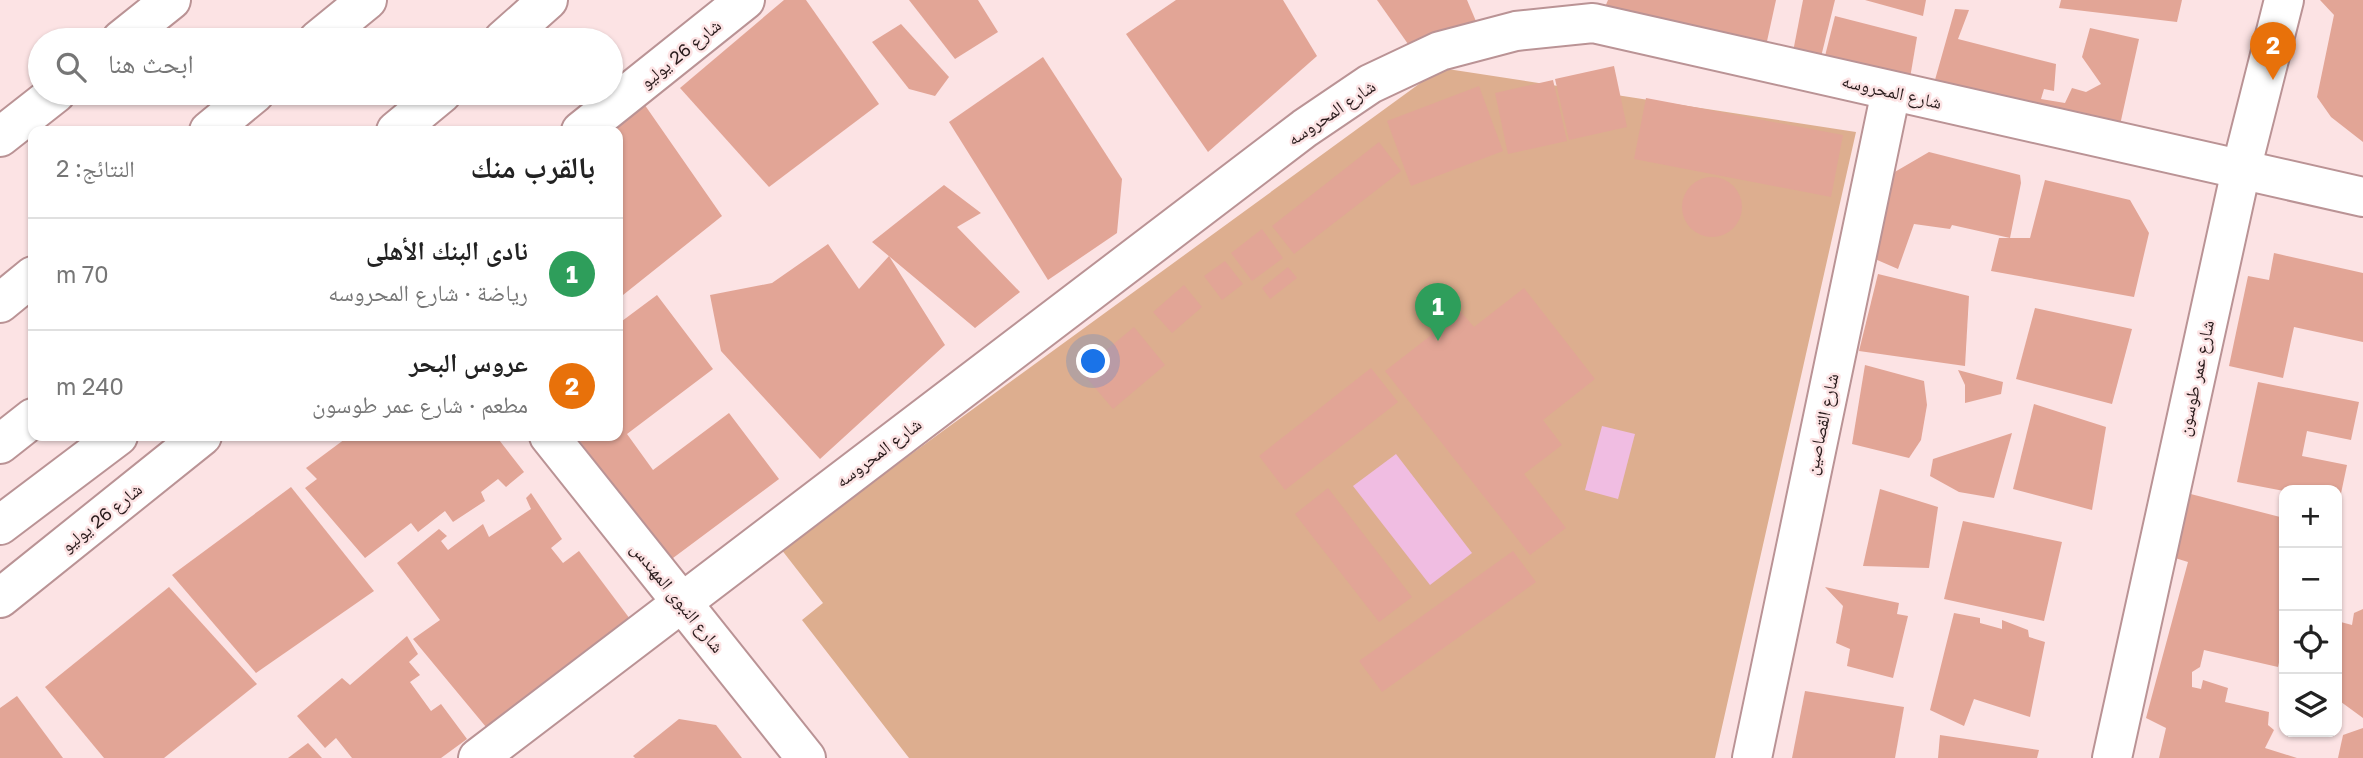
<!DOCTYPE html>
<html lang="ar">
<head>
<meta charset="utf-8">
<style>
	body { margin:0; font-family:"Golos Text","Noto Naskh Arabic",sans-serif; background:#f6f6f6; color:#222; direction:rtl }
	.controls { position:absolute; right:21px; bottom:21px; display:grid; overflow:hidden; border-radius:14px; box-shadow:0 2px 5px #0004 }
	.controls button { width:63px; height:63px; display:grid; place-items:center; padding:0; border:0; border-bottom:2px solid #e0e0e0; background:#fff; color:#222; font:35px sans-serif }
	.you { position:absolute; left:1094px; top:362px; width:24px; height:24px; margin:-18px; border:5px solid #fff; border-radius:50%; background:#1a73e8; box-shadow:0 0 0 10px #1a73e833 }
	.badge { display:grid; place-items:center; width:46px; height:46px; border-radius:50%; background:#6c7117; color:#fff; font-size:23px; font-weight:700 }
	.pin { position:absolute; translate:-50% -58px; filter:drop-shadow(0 2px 4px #0008) }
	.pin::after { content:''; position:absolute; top:37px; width:24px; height:21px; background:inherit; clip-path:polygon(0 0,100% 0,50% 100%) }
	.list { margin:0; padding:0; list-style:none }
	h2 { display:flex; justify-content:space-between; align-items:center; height:91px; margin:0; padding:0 28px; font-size:30px }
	h2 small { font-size:23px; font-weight:400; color:#767676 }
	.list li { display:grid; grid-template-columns:46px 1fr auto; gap:21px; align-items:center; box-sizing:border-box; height:112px; padding:0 28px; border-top:2px solid #e0e0e0 }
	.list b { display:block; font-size:26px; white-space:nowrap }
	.list p { margin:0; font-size:23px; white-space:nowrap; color:#767676 }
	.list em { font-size:23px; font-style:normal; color:#767676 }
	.icon { flex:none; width:38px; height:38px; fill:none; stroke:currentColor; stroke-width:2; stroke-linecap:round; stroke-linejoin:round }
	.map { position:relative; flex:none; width:2363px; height:758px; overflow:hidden; direction:ltr }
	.search { position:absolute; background:#fff; box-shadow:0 2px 5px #0004; left:28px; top:28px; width:595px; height:77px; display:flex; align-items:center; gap:18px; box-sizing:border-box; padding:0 24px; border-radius:38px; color:#767676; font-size:26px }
	.panel { position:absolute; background:#fff; box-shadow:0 2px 5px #0004; left:28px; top:126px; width:595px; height:315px; border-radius:14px; direction:rtl }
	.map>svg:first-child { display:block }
	.green { fill:#ddae8f }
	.water { fill:#f0bde2 }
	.building { fill:#e2a596 }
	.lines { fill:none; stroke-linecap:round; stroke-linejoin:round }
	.minor-casing { stroke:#ba9395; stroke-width:42 }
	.major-casing { stroke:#ba9395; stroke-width:42 }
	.highway-casing { stroke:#ba9395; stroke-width:42 }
	.minor { stroke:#fff; stroke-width:38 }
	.major { stroke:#fff; stroke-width:38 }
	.highway { stroke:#fff; stroke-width:38 }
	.labels { text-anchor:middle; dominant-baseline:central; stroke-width:5; stroke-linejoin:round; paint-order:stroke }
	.street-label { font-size:18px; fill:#281a1b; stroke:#fce3e4 }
</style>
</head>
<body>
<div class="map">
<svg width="2363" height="758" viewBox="0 0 2363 758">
	<rect width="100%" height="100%" fill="#fce3e4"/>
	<path class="green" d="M 1441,68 L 1856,132 L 1715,758 L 909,758 L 802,620 L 823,603 L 781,549 Z"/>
	<g class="water">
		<path d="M 1602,426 L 1635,434 L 1618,499 L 1585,490 Z"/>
		<path d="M 1396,454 L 1472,553 L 1430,585 L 1353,486 Z"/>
	</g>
	<g class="building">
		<path d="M 784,0 L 806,0 L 879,104 L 769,187 L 680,88 Z"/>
		<path d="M 909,0 L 978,0 L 998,32 L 955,59 Z"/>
		<path d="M 1176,0 L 1283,0 L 1317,56 L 1208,152 L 1126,34 Z"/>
		<path d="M 1377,0 L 1467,0 L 1478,26 L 1408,44 Z"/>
		<path d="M 1608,0 L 1776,0 L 1764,55 L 1605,7 Z"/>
		<path d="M 1803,0 L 1835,0 L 1819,65 L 1792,57 Z"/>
		<path d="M 1865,0 L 1926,0 L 1923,16 Z"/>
		<path d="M 2061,0 L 2182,0 L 2177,22 L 2059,8 Z"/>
		<path d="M 2320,0 L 2363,0 L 2363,142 L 2331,117 L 2317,97 L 2334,15 Z"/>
		<path d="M 1955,9 L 1969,10 L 1958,39 L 2056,64 L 2054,91 L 2044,89 L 2041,99 L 2065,103 L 2072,88 L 2086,92 L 2101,84 L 2082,57 L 2090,28 L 2139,39 L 2118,134 L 1931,94 Z"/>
		<path d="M 1835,16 L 1917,37 L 1910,78 L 1824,60 Z"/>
		<path d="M 901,24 L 949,77 L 935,96 L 909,89 L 872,42 Z"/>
		<path d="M 1043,57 L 1122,179 L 1117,233 L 1048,280 L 949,122 Z"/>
		<path d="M 1614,66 L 1627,127 L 1569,140 L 1555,79 Z"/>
		<path d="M 1553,80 L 1567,141 L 1508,154 L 1495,93 Z"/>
		<path d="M 1479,86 L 1503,151 L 1411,186 L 1387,121 Z"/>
		<path d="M 1646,98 L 1843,135 L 1831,197 L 1634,159 Z"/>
		<path d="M 642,101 L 722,216 L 618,299 L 618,131 L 609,131 Z"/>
		<path d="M 1379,142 L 1401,171 L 1294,254 L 1272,226 Z"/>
		<path d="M 1929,152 L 2020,175 L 2021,183 L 2010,238 L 1952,225 L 1950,229 L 1914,224 L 1898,269 L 1868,256 L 1893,173 Z"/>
		<circle cx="1712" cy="207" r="30"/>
		<path d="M 2045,180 L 2130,200 L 2149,233 L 2134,297 L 1991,271 L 1999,238 L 2030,238 Z"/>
		<path d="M 944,185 L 981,213 L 957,227 L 1020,292 L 975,328 L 872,242 Z"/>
		<path d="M 1262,229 L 1283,258 L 1252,281 L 1231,253 Z"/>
		<path d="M 828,244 L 859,289 L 889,256 L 945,345 L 820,459 L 721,351 L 710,295 L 772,283 Z"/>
		<path d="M 2274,253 L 2363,273 L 2363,342 L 2294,327 L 2283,378 L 2229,366 L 2248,276 L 2269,280 Z"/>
		<path d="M 1225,261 L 1243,284 L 1222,300 L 1204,276 Z"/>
		<path d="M 1288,267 L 1297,278 L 1270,299 L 1262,288 Z"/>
		<path d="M 1878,274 L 1969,296 L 1965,366 L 1859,351 Z"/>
		<path d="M 1184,285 L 1202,307 L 1172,333 L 1153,312 Z"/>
		<path d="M 1524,288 L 1595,379 L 1543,420 L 1562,445 L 1524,474 L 1566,528 L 1530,555 L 1385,371 L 1461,312 L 1474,327 Z"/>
		<path d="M 657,295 L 713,369 L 627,434 L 653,470 L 729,413 L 779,479 L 669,561 L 576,436 L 618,436 L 618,324 Z"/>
		<path d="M 2035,308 L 2132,329 L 2112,404 L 2016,379 Z"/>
		<path d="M 1134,327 L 1165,365 L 1113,409 L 1081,371 Z"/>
		<path d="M 1865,365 L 1924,381 L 1927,405 L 1921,440 L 1909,458 L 1852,444 Z"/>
		<path d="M 1371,368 L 1398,402 L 1285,490 L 1259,456 Z"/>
		<path d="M 1958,370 L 2003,382 L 2001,394 L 1965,403 L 1965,385 Z"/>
		<path d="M 2258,382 L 2359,402 L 2351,440 L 2307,431 L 2302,456 L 2347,465 L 2339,503 L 2337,502 L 2337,490 L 2284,491 L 2237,482 Z"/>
		<path d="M 2034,404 L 2106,427 L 2092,510 L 2013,489 Z"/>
		<path d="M 2012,433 L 1994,498 L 1959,492 L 1930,476 L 1933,459 Z"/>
		<path d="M 349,436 L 496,436 L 524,472 L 506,487 L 498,479 L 481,492 L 485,501 L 453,522 L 445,511 L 418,532 L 411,523 L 365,558 L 305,488 L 317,479 L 306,468 Z"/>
		<path d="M 291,487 L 374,591 L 256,673 L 172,575 Z"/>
		<path d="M 1328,488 L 1412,597 L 1379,622 L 1295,514 Z"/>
		<path d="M 1880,489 L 1938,507 L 1929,568 L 1863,566 Z"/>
		<path d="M 2179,491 L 2284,518 L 2284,650 L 2282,649 L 2278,667 L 2204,650 L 2200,667 L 2192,672 L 2192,687 L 2201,689 L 2203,680 L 2228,688 L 2225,702 L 2269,712 L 2268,725 L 2274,730 L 2265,748 L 2297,758 L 2159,758 L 2166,728 L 2146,718 L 2188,562 L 2162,554 Z"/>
		<path d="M 531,493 L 562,539 L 551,548 L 563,563 L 579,551 L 633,623 L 491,733 L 413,639 L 440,620 L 397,563 L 439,529 L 447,536 L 441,541 L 448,550 L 483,524 L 489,537 L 531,509 L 526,498 Z"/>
		<path d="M 1963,521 L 2062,542 L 2044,621 L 1944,599 Z"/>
		<path d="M 1513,551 L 1536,582 L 1382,692 L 1359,661 Z"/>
		<path d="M 169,587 L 257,684 L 164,758 L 104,758 L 45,687 Z"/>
		<path d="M 1825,587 L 1899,603 L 1897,614 L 1908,616 L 1893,678 L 1847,666 L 1850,649 L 1836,643 L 1843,606 Z"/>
		<path d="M 2363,609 L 2363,718 L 2337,699 L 2337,621 L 2352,625 L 2354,613 Z"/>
		<path d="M 1954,613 L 1980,618 L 1980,623 L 2002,629 L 2002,620 L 2028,630 L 2029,637 L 2045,642 L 2030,717 L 1974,699 L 1964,726 L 1930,710 Z"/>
		<path d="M 407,636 L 418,654 L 409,662 L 420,675 L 410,682 L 431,711 L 441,704 L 467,739 L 441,758 L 352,758 L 336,738 L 325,748 L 297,716 L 342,678 L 350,685 Z"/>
		<path d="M 1805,691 L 1904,707 L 1895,758 L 1792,758 Z"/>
		<path d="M 17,696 L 63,758 L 0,758 L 0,708 Z"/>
		<path d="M 679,719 L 716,725 L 742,758 L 635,758 L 633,756 Z"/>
		<path d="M 2363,728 L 2363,758 L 2338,758 L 2343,735 Z"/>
		<path d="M 1940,735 L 2039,750 L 2037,758 L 1938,758 Z"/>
		<path d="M 308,743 L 322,758 L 288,758 Z"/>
	</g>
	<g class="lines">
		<g class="minor-casing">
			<g id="minor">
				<path d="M 549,436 L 806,758"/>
				<path d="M 478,758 L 1305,128 L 1370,84 L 1440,51 L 1516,31 L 1593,23 L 2363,197"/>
				<path d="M 1752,758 L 1891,91"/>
				<path d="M 2112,758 L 2241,170 L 2284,0"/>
			</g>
		</g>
		<g class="major-casing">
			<g id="major">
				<path d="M 121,40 L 171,0"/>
				<path d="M 581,131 L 745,0"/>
				<path d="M 0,137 L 56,93"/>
				<path d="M 0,598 L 202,436"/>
			</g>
		</g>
		<g class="highway-casing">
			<g id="highway">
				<path d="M 318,40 L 367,0"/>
				<path d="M 503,40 L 548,0"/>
				<path d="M 209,131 L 255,93"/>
				<path d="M 396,131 L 442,93"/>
				<path d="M 0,303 L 33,276"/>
				<path d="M 0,444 L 33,418"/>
				<path d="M 0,525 L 118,436"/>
			</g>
		</g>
		<use href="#minor" class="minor"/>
		<use href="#major" class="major"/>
		<use href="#highway" class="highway"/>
	</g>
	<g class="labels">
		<g class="street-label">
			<text transform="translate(680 53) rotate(-39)">شارع 26 يوليو</text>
			<text transform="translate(1892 91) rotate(13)">شارع المحروسه</text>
			<text transform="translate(1331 112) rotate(-34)">شارع المحروسه</text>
			<text transform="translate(2195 378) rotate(-78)">شارع عمر طوسون</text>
			<text transform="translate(1821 424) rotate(-78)">شارع القصاصين</text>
			<text transform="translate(878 452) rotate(-37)">شارع المحروسه</text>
			<text transform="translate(101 517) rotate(-39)">شارع 26 يوليو</text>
			<text transform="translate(678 597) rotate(51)">شارع النبوى المهندس</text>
		</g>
	</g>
</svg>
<div class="controls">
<button>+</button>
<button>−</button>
<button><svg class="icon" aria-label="locate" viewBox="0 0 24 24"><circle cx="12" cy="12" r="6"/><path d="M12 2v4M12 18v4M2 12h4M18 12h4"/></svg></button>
<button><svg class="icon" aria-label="layers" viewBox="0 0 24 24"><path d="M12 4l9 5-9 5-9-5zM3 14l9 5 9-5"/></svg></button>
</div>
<div class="you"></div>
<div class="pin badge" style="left:1438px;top:341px;background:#2e9e5b">1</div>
<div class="pin badge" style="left:2273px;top:80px;background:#e8710a">2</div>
<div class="search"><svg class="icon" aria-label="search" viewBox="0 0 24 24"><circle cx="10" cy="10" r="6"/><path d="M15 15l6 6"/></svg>ابحث هنا</div>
<section class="panel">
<h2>بالقرب منك<small>النتائج: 2</small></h2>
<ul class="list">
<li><span class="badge" style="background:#2e9e5b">1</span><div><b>نادى البنك الأهلى</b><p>رياضة · شارع المحروسه</p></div><em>70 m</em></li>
<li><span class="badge" style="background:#e8710a">2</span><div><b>عروس البحر</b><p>مطعم · شارع عمر طوسون</p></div><em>240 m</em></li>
</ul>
</section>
</div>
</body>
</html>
